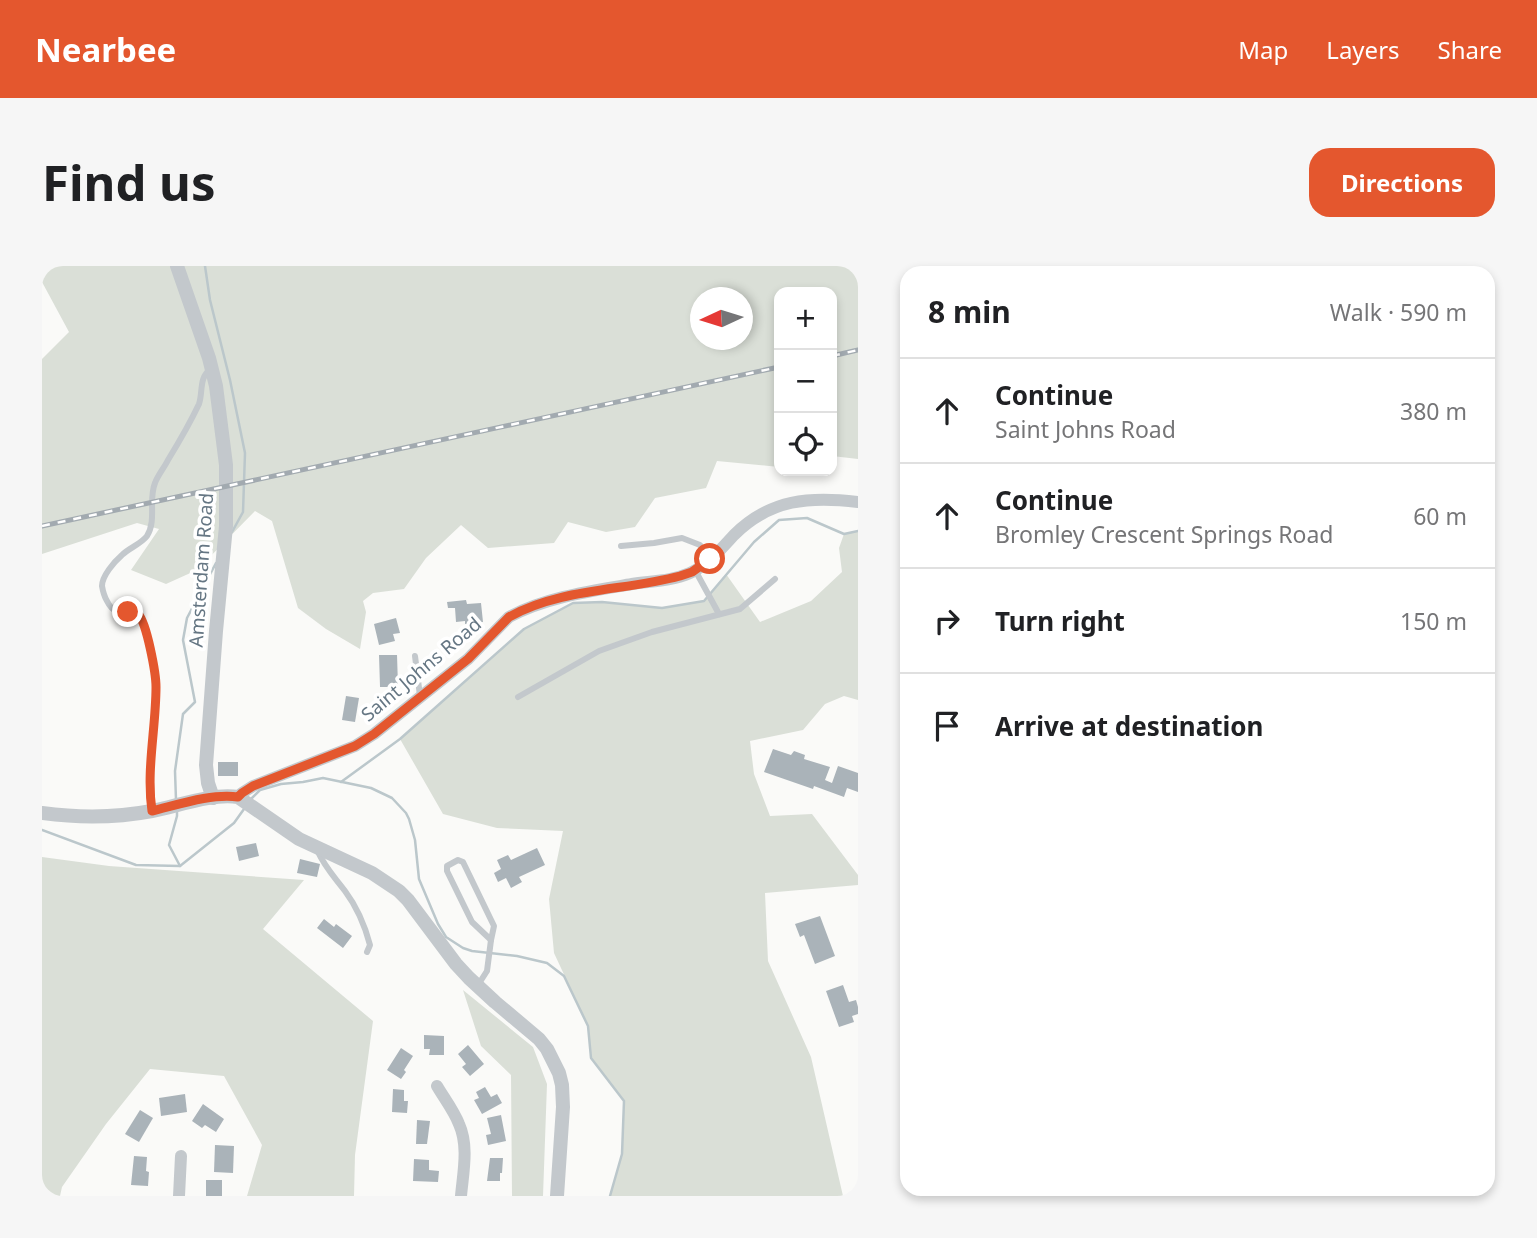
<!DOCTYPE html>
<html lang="en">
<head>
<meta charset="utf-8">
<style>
	body { margin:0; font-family:"Noto Sans",sans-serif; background:#f6f6f6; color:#202124 }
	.controls { position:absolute; right:21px; top:21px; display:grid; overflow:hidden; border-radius:14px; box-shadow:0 4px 10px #0003 }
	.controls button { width:63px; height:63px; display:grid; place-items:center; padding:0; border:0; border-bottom:2px solid #e0e0e0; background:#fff; color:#202124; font:35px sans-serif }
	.compass { position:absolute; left:648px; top:21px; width:63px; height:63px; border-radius:50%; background:#fff; box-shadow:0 4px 10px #0003; rotate:266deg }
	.stop { position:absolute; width:21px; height:21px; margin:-16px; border:5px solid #e4572e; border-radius:50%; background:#fff }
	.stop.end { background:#e4572e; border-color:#fff; box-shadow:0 2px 7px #0008 }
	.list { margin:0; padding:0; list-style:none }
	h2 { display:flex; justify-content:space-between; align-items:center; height:91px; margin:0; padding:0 28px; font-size:30px }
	h2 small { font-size:23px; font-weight:400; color:#757577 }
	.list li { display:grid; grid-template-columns:46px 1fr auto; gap:21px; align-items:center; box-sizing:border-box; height:105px; padding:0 28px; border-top:2px solid #e0e0e0 }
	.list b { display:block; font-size:26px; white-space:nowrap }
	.list p { margin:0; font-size:23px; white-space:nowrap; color:#757577 }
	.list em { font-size:23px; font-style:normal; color:#757577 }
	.icon { flex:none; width:38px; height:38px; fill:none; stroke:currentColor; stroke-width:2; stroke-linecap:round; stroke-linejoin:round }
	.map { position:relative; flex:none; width:816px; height:930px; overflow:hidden; border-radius:21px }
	header { display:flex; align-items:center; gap:42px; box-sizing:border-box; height:98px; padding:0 35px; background:#e4572e; color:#fff }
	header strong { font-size:33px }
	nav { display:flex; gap:38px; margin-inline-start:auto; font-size:24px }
	.intro { display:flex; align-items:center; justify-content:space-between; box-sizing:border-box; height:168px; padding:0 42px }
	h1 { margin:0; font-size:49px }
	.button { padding:18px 32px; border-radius:21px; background:#e4572e; color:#fff; font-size:24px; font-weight:700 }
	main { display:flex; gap:42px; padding:0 42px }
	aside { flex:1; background:#fff; border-radius:21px; box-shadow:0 4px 10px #0003 }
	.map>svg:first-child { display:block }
	.green { fill:#dadfd7; fill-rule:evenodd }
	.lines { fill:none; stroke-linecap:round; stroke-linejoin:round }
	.stream { stroke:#bbc7cb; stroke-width:2.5 }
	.building { fill:#aab3b9 }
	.service { stroke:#c3c8cc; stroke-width:6 }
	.minor { stroke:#c3c8cc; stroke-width:12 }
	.tertiary { stroke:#c3c8cc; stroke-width:14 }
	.rail-casing { stroke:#a2aab0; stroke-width:5 }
	.rail { stroke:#fff; stroke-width:2.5; stroke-dasharray:8; stroke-linecap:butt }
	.route { stroke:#e4572e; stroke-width:9 }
	.labels { text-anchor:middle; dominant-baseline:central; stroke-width:7; stroke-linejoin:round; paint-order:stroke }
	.street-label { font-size:19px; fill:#657683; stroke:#fff }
</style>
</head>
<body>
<header>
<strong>Nearbee</strong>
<nav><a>Map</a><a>Layers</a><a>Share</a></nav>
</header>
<div class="intro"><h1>Find us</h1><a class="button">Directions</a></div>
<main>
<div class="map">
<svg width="816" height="930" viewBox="0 0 816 930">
	<rect width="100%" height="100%" fill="#fafaf8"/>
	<g class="green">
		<path d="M 0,0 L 816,0 L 816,193 L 790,190 L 790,26 L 737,26 L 737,201 L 675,195 L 664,222 L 613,232 L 593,261 L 564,266 L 526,256 L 512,277 L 446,282 L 419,259 L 384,292 L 362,323 L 331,327 L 321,335 L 324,346 L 318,383 L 284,363 L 256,342 L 230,255 L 213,245 L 155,304 L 124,318 L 89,304 L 117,263 L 95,257 L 0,288 L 0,93 L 27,66 L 0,16 ZM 659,32 L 701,32 L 701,74 L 659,74 Z"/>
		<path d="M 816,265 L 816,434 L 802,430 L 783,438 L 761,464 L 708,475 L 712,508 L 728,550 L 770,548 L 816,609 L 816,619 L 723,627 L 726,695 L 769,791 L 801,930 L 568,930 L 580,888 L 582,835 L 549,792 L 546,760 L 512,687 L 507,633 L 521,565 L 455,562 L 401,548 L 358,473 L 482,363 L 531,337 L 560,336 L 620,342 L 662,335 L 684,308 L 718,356 L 769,335 L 800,306 L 797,282 L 802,268 Z"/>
		<path d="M 0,591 L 67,600 L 262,614 L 221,663 L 331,755 L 313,889 L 312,930 L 205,930 L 220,879 L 182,810 L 108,803 L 64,858 L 20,921 L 18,930 L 0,930 Z"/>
		<path d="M 421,724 L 491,781 L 505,818 L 501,930 L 470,930 L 469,809 L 439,780 Z"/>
	</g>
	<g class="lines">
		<g class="stream">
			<path d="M 163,0 L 168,34 L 188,114 L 203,187 L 201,246 L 190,266"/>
			<path d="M 299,516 L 358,473 L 482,363 L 531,337 L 560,336 L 620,342 L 662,335 L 712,276 L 737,254 L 765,252 L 802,268 L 816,265"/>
			<path d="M 134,534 L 133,505 L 141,448 L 153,436 L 141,374 L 145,352 L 174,297"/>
			<path d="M 208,534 L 218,524 L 239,518 L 261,516 L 281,512 L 329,522 L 350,532 L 364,547 L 367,553 L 373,574 L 377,613 L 396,658 L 404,671 L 421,682 L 430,685 L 475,690 L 505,697 L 522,710 L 546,760 L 549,792 L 582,835 L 580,888 L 568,930"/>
			<path d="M 135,544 L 135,550 L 127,579 L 138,600"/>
			<path d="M 0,564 L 94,599 L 138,600 L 192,557 L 202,543"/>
		</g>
	</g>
	<g class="building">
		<path d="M 424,334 L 425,338 L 439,337 L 441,356 L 423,358 L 423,355 L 414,356 L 413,342 L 406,342 L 405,336 Z"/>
		<path d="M 354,352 L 358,367 L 351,368 L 353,375 L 337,379 L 332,358 Z"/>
		<path d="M 337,389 L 355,389 L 356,421 L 338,421 Z"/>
		<path d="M 304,430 L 317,432 L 313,456 L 300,454 Z"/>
		<path d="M 731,483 L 749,489 L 752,485 L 763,489 L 762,493 L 788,501 L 783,514 L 790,517 L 796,500 L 816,507 L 816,526 L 805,522 L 802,531 L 772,520 L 771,523 L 722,506 Z"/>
		<rect x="176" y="496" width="20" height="14"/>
		<path d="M 214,577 L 217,590 L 197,595 L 194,581 Z"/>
		<path d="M 495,582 L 503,599 L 477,611 L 480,616 L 469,622 L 464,612 L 456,616 L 452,607 L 459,603 L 455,594 L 466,589 L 469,594 Z"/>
		<path d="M 258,593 L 278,598 L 275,611 L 255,607 Z"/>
		<path d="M 778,650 L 793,690 L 773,698 L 762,669 L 758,671 L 753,658 Z"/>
		<path d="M 282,653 L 292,661 L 294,658 L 310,670 L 301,682 L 275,662 Z"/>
		<path d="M 801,719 L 807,736 L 814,734 L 816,741 L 816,748 L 810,750 L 812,756 L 797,761 L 784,725 Z"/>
		<path d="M 382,769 L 402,770 L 402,789 L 387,789 L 388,783 L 382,783 Z"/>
		<path d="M 426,779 L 442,798 L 428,810 L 420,801 L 424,798 L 416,788 Z"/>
		<path d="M 359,782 L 371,790 L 362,804 L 364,806 L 359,813 L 345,804 Z"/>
		<path d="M 443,821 L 449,831 L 455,828 L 460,837 L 440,848 L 432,834 L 437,832 L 434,826 Z"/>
		<path d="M 351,823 L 362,824 L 362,835 L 366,835 L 365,847 L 350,846 Z"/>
		<path d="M 143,828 L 145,846 L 119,850 L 117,832 Z"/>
		<path d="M 161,838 L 182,853 L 174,866 L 163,859 L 160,862 L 150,855 Z"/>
		<path d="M 98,844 L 111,852 L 97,876 L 83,868 Z"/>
		<path d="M 459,849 L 464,875 L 446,879 L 444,869 L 449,868 L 445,852 Z"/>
		<path d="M 375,854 L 388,855 L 385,878 L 374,878 Z"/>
		<path d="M 173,879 L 192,880 L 191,907 L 172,906 Z"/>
		<path d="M 92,890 L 105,891 L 104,905 L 107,906 L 106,920 L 89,919 Z"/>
		<path d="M 448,892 L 461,892 L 460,907 L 458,907 L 458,915 L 445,915 Z"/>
		<path d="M 372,893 L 387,894 L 387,904 L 397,905 L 396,916 L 371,915 Z"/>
		<rect x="164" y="914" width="16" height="16"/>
	</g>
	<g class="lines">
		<g class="service">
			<path d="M 579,280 L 612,277 L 640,272 L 658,279 L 668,293"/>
			<path d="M 653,304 L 677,348"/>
			<path d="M 373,390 L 378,430"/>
			<path d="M 476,431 L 557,385 L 610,366 L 698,343 L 733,313"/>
			<path d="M 109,543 C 104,503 114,461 114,421 C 114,403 109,385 105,368 C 103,362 101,352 96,348 C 85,339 75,355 65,335 C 62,330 61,326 60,320 C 60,310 72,296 80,289 C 87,282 99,278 105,270 C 115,254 106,234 113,217 C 116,209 122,202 126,194 C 137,176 148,157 157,138 C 161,126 157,111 168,104"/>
			<path d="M 275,584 C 284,603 291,609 303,625 C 315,641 323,660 328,679 L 325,686"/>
			<path d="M 416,594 L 421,596 L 452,660 L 449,674 L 430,656 L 405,605 L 405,600 Z"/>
			<path d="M 436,719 L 445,705 L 449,674"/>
		</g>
		<g class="minor">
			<path d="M 196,531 L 200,527 L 211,520 L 313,480 L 332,468 L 426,393 L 467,351 C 504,331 549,325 590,318 C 610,315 630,315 648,307 C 666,299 679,283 692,269 C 728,233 768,230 816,236"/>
			<path d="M 395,820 C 402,832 412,845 417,858 C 427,880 421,907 419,930"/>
			<path d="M 137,930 L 139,890"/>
		</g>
		<g class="tertiary">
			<path d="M 135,0 L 167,92 L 174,120 L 184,199 L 184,260 L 174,365 L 164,499 L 166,517 L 171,532"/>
			<path d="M 0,547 C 37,552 73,552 110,545 C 136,540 170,527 196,531 L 257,573 L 330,607 L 357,625 L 366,634 L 414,698 L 427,712 L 453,736 L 497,773 L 505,783 L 517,807 L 520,819 L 521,841 L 515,930"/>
		</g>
		<g class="rail-casing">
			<g id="rail">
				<path d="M 790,90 L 816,84"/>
				<path d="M 0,260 L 737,101"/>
			</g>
		</g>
		<use href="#rail" class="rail"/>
	</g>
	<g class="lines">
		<path class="route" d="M 86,346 C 90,346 93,346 96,348 C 105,357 114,408 114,421 C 114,462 104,504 110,545 C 135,539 170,527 196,531 L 200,527 L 211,520 L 313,480 L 332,468 L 426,393 L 467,351 C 519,322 582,325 638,310 L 650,306 L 668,293"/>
	</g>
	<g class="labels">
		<g class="street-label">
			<text transform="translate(159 304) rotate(-86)">Amsterdam Road</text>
			<text transform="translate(379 403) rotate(-40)">Saint Johns Road</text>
		</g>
	</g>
</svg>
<div class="controls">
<button>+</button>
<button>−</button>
<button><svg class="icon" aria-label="locate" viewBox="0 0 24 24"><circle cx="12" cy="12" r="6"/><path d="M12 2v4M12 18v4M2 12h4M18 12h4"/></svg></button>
</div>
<svg class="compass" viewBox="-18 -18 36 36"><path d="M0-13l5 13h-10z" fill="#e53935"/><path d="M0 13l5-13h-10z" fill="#757577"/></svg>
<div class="stop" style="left:668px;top:293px"></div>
<div class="stop end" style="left:86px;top:346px"></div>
</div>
<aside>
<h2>8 min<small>Walk · 590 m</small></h2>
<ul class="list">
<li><svg class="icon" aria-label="ahead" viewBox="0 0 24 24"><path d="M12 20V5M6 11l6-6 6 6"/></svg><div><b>Continue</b><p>Saint Johns Road</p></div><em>380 m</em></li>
<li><svg class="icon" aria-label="ahead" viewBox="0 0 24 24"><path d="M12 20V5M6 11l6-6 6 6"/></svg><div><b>Continue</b><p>Bromley Crescent Springs Road</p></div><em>60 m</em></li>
<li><svg class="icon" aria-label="right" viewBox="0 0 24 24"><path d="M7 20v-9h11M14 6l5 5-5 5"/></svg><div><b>Turn right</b></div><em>150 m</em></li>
<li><svg class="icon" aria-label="arrive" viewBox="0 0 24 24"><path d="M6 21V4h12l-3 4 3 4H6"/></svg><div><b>Arrive at destination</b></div></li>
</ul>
</aside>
</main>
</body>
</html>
